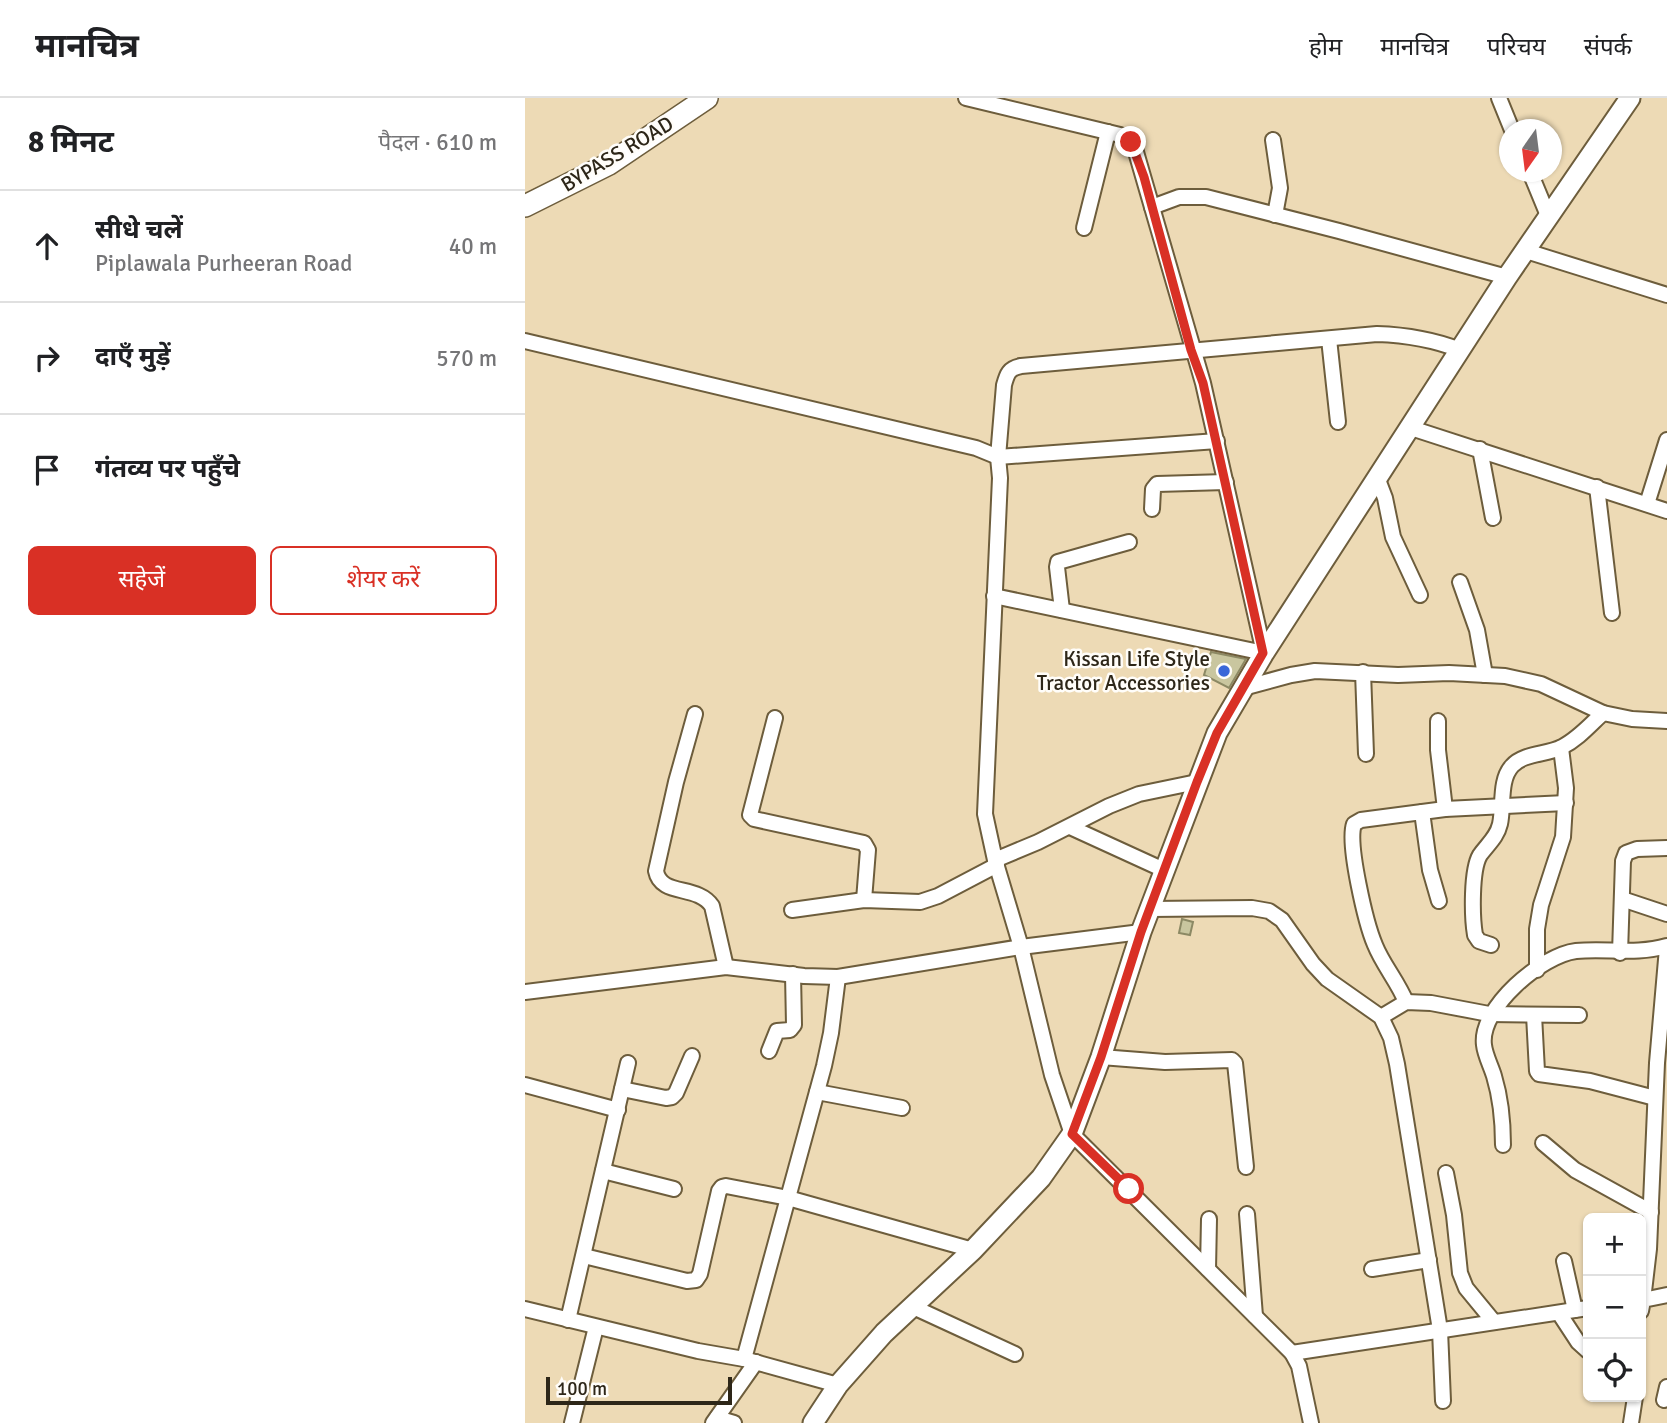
<!DOCTYPE html>
<html lang="hi">
<head>
<meta charset="utf-8">
<style>
	body { margin:0; font-family:Signika,"Noto Sans Devanagari",sans-serif; background:#f6f6f6; color:#202124 }
	.controls { position:absolute; right:21px; bottom:21px; display:grid; overflow:hidden; border-radius:10px; box-shadow:0 2px 5px #0004 }
	.controls button { width:63px; height:63px; display:grid; place-items:center; padding:0; border:0; border-bottom:2px solid #e0e0e0; background:#fff; color:#202124; font:35px sans-serif }
	.compass { position:absolute; left:974px; top:21px; width:63px; height:63px; border-radius:50%; background:#fff; box-shadow:0 2px 5px #0004; rotate:194deg }
	.scale { position:absolute; left:21px; bottom:18px; width:186px; box-sizing:border-box; padding-left:7px; border:4px solid #2d2618; border-top:0; font-size:19px; line-height:24px; white-space:nowrap; color:#2d2618; -webkit-text-stroke:5px #fffdf9; paint-order:stroke }
	.stop { position:absolute; width:21px; height:21px; margin:-16px; border:5px solid #d93025; border-radius:50%; background:#fff }
	.stop.end { background:#d93025; border-color:#fff; box-shadow:0 2px 7px #0008 }
	.list { margin:0; padding:0; list-style:none }
	h2 { display:flex; justify-content:space-between; align-items:center; height:91px; margin:0; padding:0 28px; font-size:30px }
	h2 small { font-size:23px; font-weight:400; color:#757577 }
	.list li { display:grid; grid-template-columns:46px 1fr auto; gap:21px; align-items:center; box-sizing:border-box; height:112px; padding:0 28px; border-top:2px solid #e0e0e0 }
	.list b { display:block; font-size:26px; white-space:nowrap }
	.list p { margin:0; font-size:23px; white-space:nowrap; color:#757577 }
	.list em { font-size:23px; font-style:normal; color:#757577 }
	.actions { display:flex; gap:14px; padding:21px 28px }
	.actions a { flex:1; padding:16px 0; border:2px solid #d93025; border-radius:10px; text-align:center; font-size:24px; color:#d93025 }
	.actions .main { background:#d93025; color:#fff }
	.icon { flex:none; width:38px; height:38px; fill:none; stroke:currentColor; stroke-width:2; stroke-linecap:round; stroke-linejoin:round }
	.map { position:relative; flex:none; width:1142px; height:1325px; overflow:hidden }
	header { display:flex; align-items:center; gap:42px; box-sizing:border-box; height:98px; padding:0 35px; background:#fff; border-bottom:2px solid #e0e0e0 }
	header strong { font-size:33px }
	nav { display:flex; gap:38px; margin-inline-start:auto; font-size:24px }
	main { display:flex }
	aside { flex:1; background:#fff }
	.map>svg:first-child { display:block }
	.building { fill:#c9c69f; stroke:#8c8964; stroke-width:2 }
	.lines { fill:none; stroke-linecap:round; stroke-linejoin:round }
	.minor-casing { stroke:#6d5d3c; stroke-width:18 }
	.major-casing { stroke:#6d5d3c; stroke-width:23 }
	.highway-casing { stroke:#6d5d3c; stroke-width:24 }
	.minor { stroke:#fff; stroke-width:14 }
	.major { stroke:#fff; stroke-width:19 }
	.highway { stroke:#fff; stroke-width:21 }
	.route { stroke:#d93025; stroke-width:9 }
	.poi-dot { fill:#3a67d8; stroke:#fffdf9; stroke-width:2.5 }
	.labels { text-anchor:middle; dominant-baseline:central; stroke-width:5; stroke-linejoin:round; paint-order:stroke }
	.street-label { font-size:21px; fill:#2d2618; stroke:#fffdf9 }
	.poi-label { font-size:21px; fill:#2d2618; stroke:#fffdf9; text-anchor:end }
</style>
</head>
<body>
<header>
<strong>मानचित्र</strong>
<nav><a>होम</a><a>मानचित्र</a><a>परिचय</a><a>संपर्क</a></nav>
</header>
<main>
<aside>
<h2>8 मिनट<small>पैदल · 610 m</small></h2>
<ul class="list">
<li><svg class="icon" aria-label="ahead" viewBox="0 0 24 24"><path d="M12 20V5M6 11l6-6 6 6"/></svg><div><b>सीधे चलें</b><p>Piplawala Purheeran Road</p></div><em>40 m</em></li>
<li><svg class="icon" aria-label="right" viewBox="0 0 24 24"><path d="M7 20v-9h11M14 6l5 5-5 5"/></svg><div><b>दाएँ मुड़ें</b></div><em>570 m</em></li>
<li><svg class="icon" aria-label="arrive" viewBox="0 0 24 24"><path d="M6 21V4h12l-3 4 3 4H6"/></svg><div><b>गंतव्य पर पहुँचे</b></div></li>
</ul>
<div class="actions"><a class="main">सहेजें</a><a>शेयर करें</a></div>
</aside>
<div class="map">
<svg width="1142" height="1325" viewBox="0 0 1142 1325">
	<rect width="100%" height="100%" fill="#eddab5"/>
	<g class="building">
		<path d="M 686,554 L 721,561 L 704,590 L 679,577 Z"/>
		<path d="M 657,821 L 668,824 L 665,837 L 654,835 Z"/>
	</g>
	<g class="lines">
		<g class="minor-casing">
			<g id="minor">
				<path d="M 441,0 L 595,37 L 606,44 L 611,54 L 678,285 L 739,555 L 469,498"/>
				<path d="M 974,0 L 987,32"/>
				<path d="M 748,42 L 755,90 L 750,117"/>
				<path d="M 1005,74 L 1024,120"/>
				<path d="M 627,109 L 654,99 L 681,99 L 814,133 L 982,179"/>
				<path d="M 559,130 L 583,34"/>
				<path d="M 1001,153 L 1142,197"/>
				<path d="M 804,241 L 813,324"/>
				<path d="M 0,243 L 451,350 L 473,359 L 692,343"/>
				<path d="M 886,330 L 1142,413"/>
				<path d="M 955,351 L 968,420"/>
				<path d="M 852,379 L 860,400 L 868,439 L 895,497"/>
				<path d="M 1072,389 L 1087,515"/>
				<path d="M 1122,406 L 1142,342"/>
				<path d="M 627,411 L 628,391 L 632,386 L 701,384"/>
				<path d="M 935,484 L 952,532 L 960,577"/>
				<path d="M 537,512 L 532,469 L 533,464 L 604,444"/>
				<path d="M 838,574 L 841,656"/>
				<path d="M 718,590 L 766,577 L 790,573 L 873,577 L 924,575 L 980,578 L 1016,586 L 1078,615"/>
				<path d="M 170,616 L 151,684 L 131,773 C 136,799 172,786 187,808 L 201,869"/>
				<path d="M 250,620 L 225,717 L 229,721 L 339,745 L 343,752 L 339,802"/>
				<path d="M 913,623 L 913,652 L 920,711"/>
				<path d="M 897,714 L 905,772 L 914,803"/>
				<path d="M 545,729 L 639,772"/>
				<path d="M 470,762 L 513,744 L 584,708 L 614,696 L 672,684"/>
				<path d="M 1097,801 L 1142,816"/>
				<path d="M 625,811 L 727,810 L 744,813 L 757,822 L 788,866 L 802,881 L 856,919 L 866,940 L 872,966 L 915,1232 L 918,1303"/>
				<path d="M 267,812 L 339,802 L 395,804 L 413,798 L 472,767"/>
				<path d="M 966,847 L 954,843 L 950,837 C 947,819 946,772 955,757 C 963,746 972,739 975,726 C 979,708 974,682 987,668 C 998,655 1022,657 1037,649 C 1053,641 1065,627 1078,615 L 1107,621 L 1142,623"/>
				<path d="M 1095,855 L 1098,763 L 1101,755 L 1112,751 L 1142,750"/>
				<path d="M 1012,872 L 1012,831 L 1016,807 L 1038,739 L 1041,690 L 1036,650"/>
				<path d="M 0,894 L 201,869 L 279,878 L 313,879 L 496,849 L 616,834"/>
				<path d="M 881,904 C 873,884 858,867 850,847 C 841,826 822,746 829,726 L 836,722 L 920,711 L 1041,705"/>
				<path d="M 1009,917 L 1012,973 L 1014,976 L 1065,983 L 1130,1000"/>
				<path d="M 856,919 L 881,904 L 906,905 L 964,916 L 1054,917"/>
				<path d="M 244,953 L 252,933 L 265,932 L 269,927 L 268,876"/>
				<path d="M 576,959 L 640,964 L 707,962 L 710,965 L 721,1069"/>
				<path d="M 0,987 L 93,1012"/>
				<path d="M 97,991 L 141,1000 L 147,999 L 151,995 L 167,958"/>
				<path d="M 292,994 L 377,1010"/>
				<path d="M 1018,1045 L 1050,1072 L 1126,1114"/>
				<path d="M 978,1047 C 978,1023 976,1001 969,978 C 966,968 960,957 959,947 C 954,910 1017,857 1051,853 C 1082,850 1111,857 1142,848"/>
				<path d="M 78,1073 L 149,1091"/>
				<path d="M 921,1075 L 929,1117 L 935,1175 L 941,1190 L 969,1224"/>
				<path d="M 722,1116 L 730,1218"/>
				<path d="M 59,1158 L 162,1183 L 171,1182 L 175,1176 L 194,1093 L 197,1089 L 201,1088 L 263,1100 L 448,1152"/>
				<path d="M 1039,1163 L 1050,1212"/>
				<path d="M 683,1171 L 684,1121"/>
				<path d="M 847,1171 L 904,1162"/>
				<path d="M 1116,1203 L 1118,1202 L 1124,1151 L 1132,965 L 1142,850"/>
				<path d="M 386,1208 L 490,1256"/>
				<path d="M 0,1211 L 173,1253 L 219,1261 L 313,1287"/>
				<path d="M 1116,1213 L 1118,1202 L 1142,1197"/>
				<path d="M 1034,1215 L 1053,1244 L 1063,1253"/>
				<path d="M 43,1222 L 103,965"/>
				<path d="M 767,1255 L 1063,1210"/>
				<path d="M 219,1261 L 299,968 L 306,935 L 313,879"/>
				<path d="M 1139,1302 L 1142,1289"/>
				<path d="M 192,1320 L 209,1325"/>
				<path d="M 47,1325 L 71,1229"/>
				<path d="M 188,1325 L 231,1264"/>
				<path d="M 786,1325 L 774,1268 L 767,1255 L 547,1036 L 527,977 L 496,849 L 470,762 L 460,716 L 475,380 L 473,359 L 479,287 C 482,276 484,270 496,268 L 852,236 C 882,237 907,241 935,252"/>
				<path d="M 1106,1325 L 1110,1299"/>
			</g>
		</g>
		<g class="major-casing">
			<path id="major" d="M 288,1325 L 313,1287 L 359,1235 L 448,1152 L 516,1080 L 547,1036 L 576,959 L 616,834 L 692,635 L 739,555 L 982,179 L 1105,0"/>
		</g>
		<g class="highway-casing">
			<path id="highway" d="M 0,108 L 84,66 L 182,0"/>
		</g>
		<use href="#minor" class="minor"/>
		<use href="#major" class="major"/>
		<use href="#highway" class="highway"/>
	</g>
	<g class="lines">
		<path class="route" d="M 604,1091 L 547,1036 L 576,959 L 616,834 L 672,684 L 692,635 L 738,555 L 678,285 L 666,252 L 619,79 L 606,44"/>
	</g>
	<circle class="poi-dot" cx="699" cy="573" r="7"/>
	<g class="labels">
		<g class="street-label">
			<text transform="translate(92 56) rotate(-31)">BYPASS ROAD</text>
		</g>
		<g class="poi-label">
			<text x="685" y="561">Kissan Life Style<tspan x="685" dy="24">Tractor Accessories</tspan></text>
		</g>
	</g>
</svg>
<div class="controls">
<button>+</button>
<button>−</button>
<button><svg class="icon" aria-label="locate" viewBox="0 0 24 24"><circle cx="12" cy="12" r="6"/><path d="M12 2v4M12 18v4M2 12h4M18 12h4"/></svg></button>
</div>
<svg class="compass" viewBox="-18 -18 36 36"><path d="M0-13l5 13h-10z" fill="#e53935"/><path d="M0 13l5-13h-10z" fill="#757577"/></svg>
<div class="scale">100 m</div>
<div class="stop" style="left:604px;top:1091px"></div>
<div class="stop end" style="left:606px;top:44px"></div>
</div>
</main>
</body>
</html>
